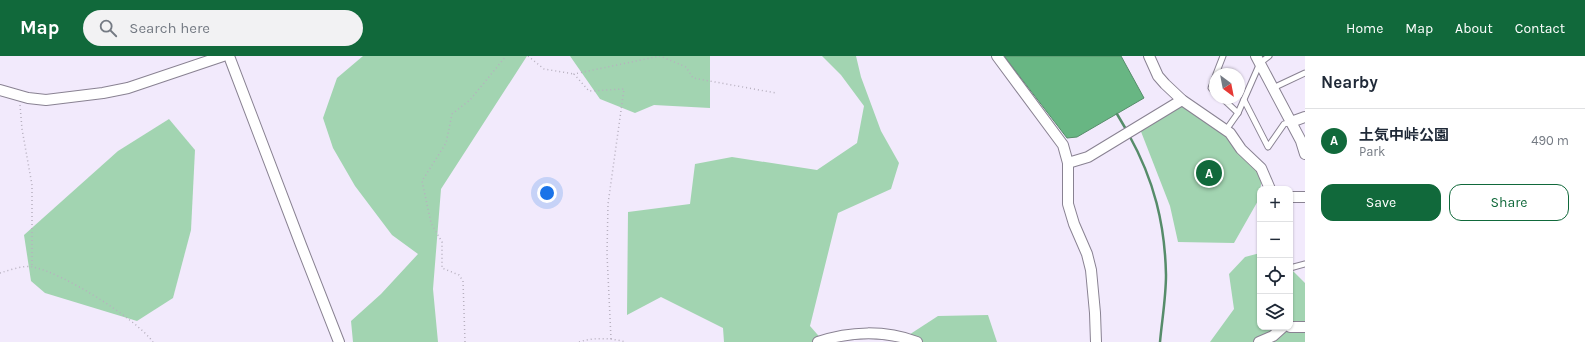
<!DOCTYPE html>
<html lang="en">
<head>
<meta charset="utf-8">
<style>
	body { margin:0; font-family:Karla,"Noto Sans JP",sans-serif; background:#f2f2f3; color:#1f2937 }
	.controls { position:absolute; right:12px; bottom:12px; display:grid; overflow:hidden; border-radius:8px; box-shadow:0 1px 3px #0004 }
	.controls button { width:36px; height:36px; display:grid; place-items:center; padding:0; border:0; border-bottom:1px solid #e0e1e3; background:#fff; color:#1f2937; font:20px sans-serif }
	.compass { position:absolute; left:1209px; top:12px; width:36px; height:36px; border-radius:50%; background:#fff; box-shadow:0 1px 3px #0004; rotate:148deg }
	.you { position:absolute; left:547px; top:137px; width:14px; height:14px; margin:-10px; border:3px solid #fff; border-radius:50%; background:#1a73e8; box-shadow:0 0 0 6px #1a73e833 }
	.badge { display:grid; place-items:center; width:26px; height:26px; border-radius:50%; background:#11693b; color:#fff; font-size:13px; font-weight:700 }
	.pin { position:absolute; translate:-50% -50%; border:2px solid #fff; box-shadow:0 1px 4px #0006 }
	.list { margin:0; padding:0; list-style:none }
	h2 { display:flex; justify-content:space-between; align-items:center; height:52px; margin:0; padding:0 16px; font-size:17px }
	h2 small { font-size:13px; font-weight:400; color:#747a83 }
	.list li { display:grid; grid-template-columns:26px 1fr auto; gap:12px; align-items:center; box-sizing:border-box; height:64px; padding:0 16px; border-top:1px solid #e0e1e3 }
	.list b { display:block; font-size:15px; white-space:nowrap }
	.list p { margin:0; font-size:13px; white-space:nowrap; color:#747a83 }
	.list em { font-size:13px; font-style:normal; color:#747a83 }
	.actions { display:flex; gap:8px; padding:12px 16px }
	.actions a { flex:1; padding:9px 0; border:1px solid #11693b; border-radius:12px; text-align:center; font-size:14px; color:#11693b }
	.actions .main { background:#11693b; color:#fff }
	.icon { flex:none; width:22px; height:22px; fill:none; stroke:currentColor; stroke-width:2; stroke-linecap:round; stroke-linejoin:round }
	.map { position:relative; flex:none; width:1305px; height:286px; overflow:hidden }
	header { display:flex; align-items:center; gap:24px; box-sizing:border-box; height:56px; padding:0 20px; background:#11693b; color:#fff }
	header strong { font-size:19px }
	nav { display:flex; gap:22px; margin-inline-start:auto; font-size:14px }
	.search { width:280px; height:36px; background:#f2f2f3; display:flex; align-items:center; gap:10px; box-sizing:border-box; padding:0 14px; border-radius:22px; color:#747a83; font-size:15px }
	main { display:flex }
	aside { flex:1; background:#fff }
	.map>svg:first-child { display:block }
	.green { fill:#a2d4b1 }
	.water { fill:#68b683; stroke:#568c6a }
	.lines { fill:none; stroke-linecap:round; stroke-linejoin:round }
	.stream { stroke:#568c6a; stroke-width:2.5 }
	.lane-casing { stroke:#898292; stroke-width:7 }
	.street-casing { stroke:#898292; stroke-width:12 }
	.path { stroke:#b7b0bf; stroke-width:1.5; stroke-dasharray:1 3; stroke-linecap:butt }
	.lane { stroke:#fff; stroke-width:5 }
	.street { stroke:#fff; stroke-width:10 }
</style>
</head>
<body>
<header>
<strong>Map</strong>
<div class="search"><svg class="icon" aria-label="search" viewBox="0 0 24 24"><circle cx="10" cy="10" r="6"/><path d="M15 15l6 6"/></svg>Search here</div>
<nav><a>Home</a><a>Map</a><a>About</a><a>Contact</a></nav>
</header>
<main>
<div class="map">
<svg width="1305" height="286" viewBox="0 0 1305 286">
	<rect width="100%" height="100%" fill="#f2eafc"/>
	<g class="green">
		<path d="M 363,0 L 527,0 L 441,133 L 433,233 L 438,286 L 353,286 L 351,265 L 381,238 L 418,198 L 392,179 L 355,130 L 333,92 L 323,62 L 337,22 Z"/>
		<path d="M 570,0 L 710,0 L 710,52 L 654,49 L 635,57 L 600,43 Z"/>
		<path d="M 822,0 L 856,0 L 861,21 L 881,75 L 899,107 L 891,133 L 838,157 L 810,270 L 824,286 L 724,286 L 723,272 L 661,241 L 627,259 L 628,156 L 690,148 L 695,108 L 732,101 L 817,114 L 857,87 L 864,50 L 841,19 Z"/>
		<path d="M 1182,47 L 1226,79 L 1262,121 L 1259,143 L 1234,187 L 1178,186 L 1170,150 L 1140,73 Z"/>
		<path d="M 169,63 L 195,94 L 191,174 L 173,242 L 137,265 L 45,237 L 31,225 L 24,179 L 118,95 Z"/>
		<path d="M 1260,197 L 1260,271 L 1290,271 L 1290,212 L 1305,227 L 1305,286 L 1210,286 L 1234,253 L 1229,218 L 1245,201 Z"/>
		<path d="M 988,259 L 997,286 L 898,286 L 938,260 Z"/>
	</g>
	<path class="water" d="M 1004,0 L 1121,0 L 1144,42 L 1077,81 L 1067,82 Z"/>
	<g class="lines">
		<g class="stream">
			<path d="M 1117,58 L 1127,75"/>
			<path d="M 1129,79 C 1154,124 1165,168 1166,219 C 1166,241 1162,264 1160,286"/>
		</g>
		<g class="lane-casing">
			<g id="lane">
				<path d="M 1216,18 L 1223,0"/>
				<path d="M 1215,21 L 1211,32 L 1215,36"/>
				<path d="M 1273,32 L 1305,17"/>
				<path d="M 1222,42 L 1238,57"/>
				<path d="M 1244,44 L 1268,91 L 1284,68 L 1291,66"/>
				<path d="M 1226,74 L 1238,57 L 1260,7 L 1269,0"/>
				<path d="M 1290,212 L 1305,208"/>
			</g>
		</g>
		<g class="street-casing">
			<g id="street">
				<path d="M 229,0 L 301,189 L 339,286"/>
				<path d="M 997,0 L 1063,89 L 1068,107 L 1068,148 L 1074,168 L 1087,198 L 1091,214 L 1095,257 L 1096,286"/>
				<path d="M 1149,0 L 1158,20 L 1165,28 L 1182,44 L 1230,77 L 1241,93 L 1261,112 L 1270,133"/>
				<path d="M 1256,0 L 1301,85 L 1305,98"/>
				<path d="M 0,34 L 28,42 L 46,44 L 103,37 L 128,32 L 223,0"/>
				<path d="M 1291,66 L 1305,61"/>
				<path d="M 1068,107 L 1088,101 L 1182,44"/>
				<path d="M 1290,141 L 1305,141"/>
				<path d="M 1290,271 L 1305,271"/>
				<path d="M 818,286 C 850,275 885,274 917,286"/>
				<path d="M 1259,286 L 1273,280 L 1283,271"/>
			</g>
		</g>
		<g class="path">
			<path d="M 528,0 L 544,13 L 574,18"/>
			<path d="M 20,49 L 22,73 L 32,129 L 32,210"/>
			<path d="M 0,217 C 10,214 23,209 33,211 C 63,217 135,262 153,286"/>
			<path d="M 611,283 L 607,198 L 608,148 L 624,33 L 589,35 L 574,18 L 660,0 L 686,11 L 693,22 L 776,37"/>
			<path d="M 465,286 L 463,225 L 459,219 L 442,212 L 442,186 L 431,167 L 422,125 L 446,87 L 452,58 L 470,44 L 506,0"/>
			<path d="M 579,286 C 594,281 611,282 626,286"/>
		</g>
		<use href="#lane" class="lane"/>
		<use href="#street" class="street"/>
	</g>
</svg>
<div class="controls">
<button>+</button>
<button>−</button>
<button><svg class="icon" aria-label="locate" viewBox="0 0 24 24"><circle cx="12" cy="12" r="6"/><path d="M12 2v4M12 18v4M2 12h4M18 12h4"/></svg></button>
<button><svg class="icon" aria-label="layers" viewBox="0 0 24 24"><path d="M12 4l9 5-9 5-9-5zM3 14l9 5 9-5"/></svg></button>
</div>
<svg class="compass" viewBox="-18 -18 36 36"><path d="M0-13l5 13h-10z" fill="#e53935"/><path d="M0 13l5-13h-10z" fill="#747a83"/></svg>
<div class="you"></div>
<div class="pin badge" style="left:1209px;top:117px">A</div>
</div>
<aside>
<h2>Nearby<small></small></h2>
<ul class="list">
<li><span class="badge">A</span><div><b>土気中峠公園</b><p>Park</p></div><em>490 m</em></li>
</ul>
<div class="actions"><a class="main">Save</a><a>Share</a></div>
</aside>
</main>
</body>
</html>
